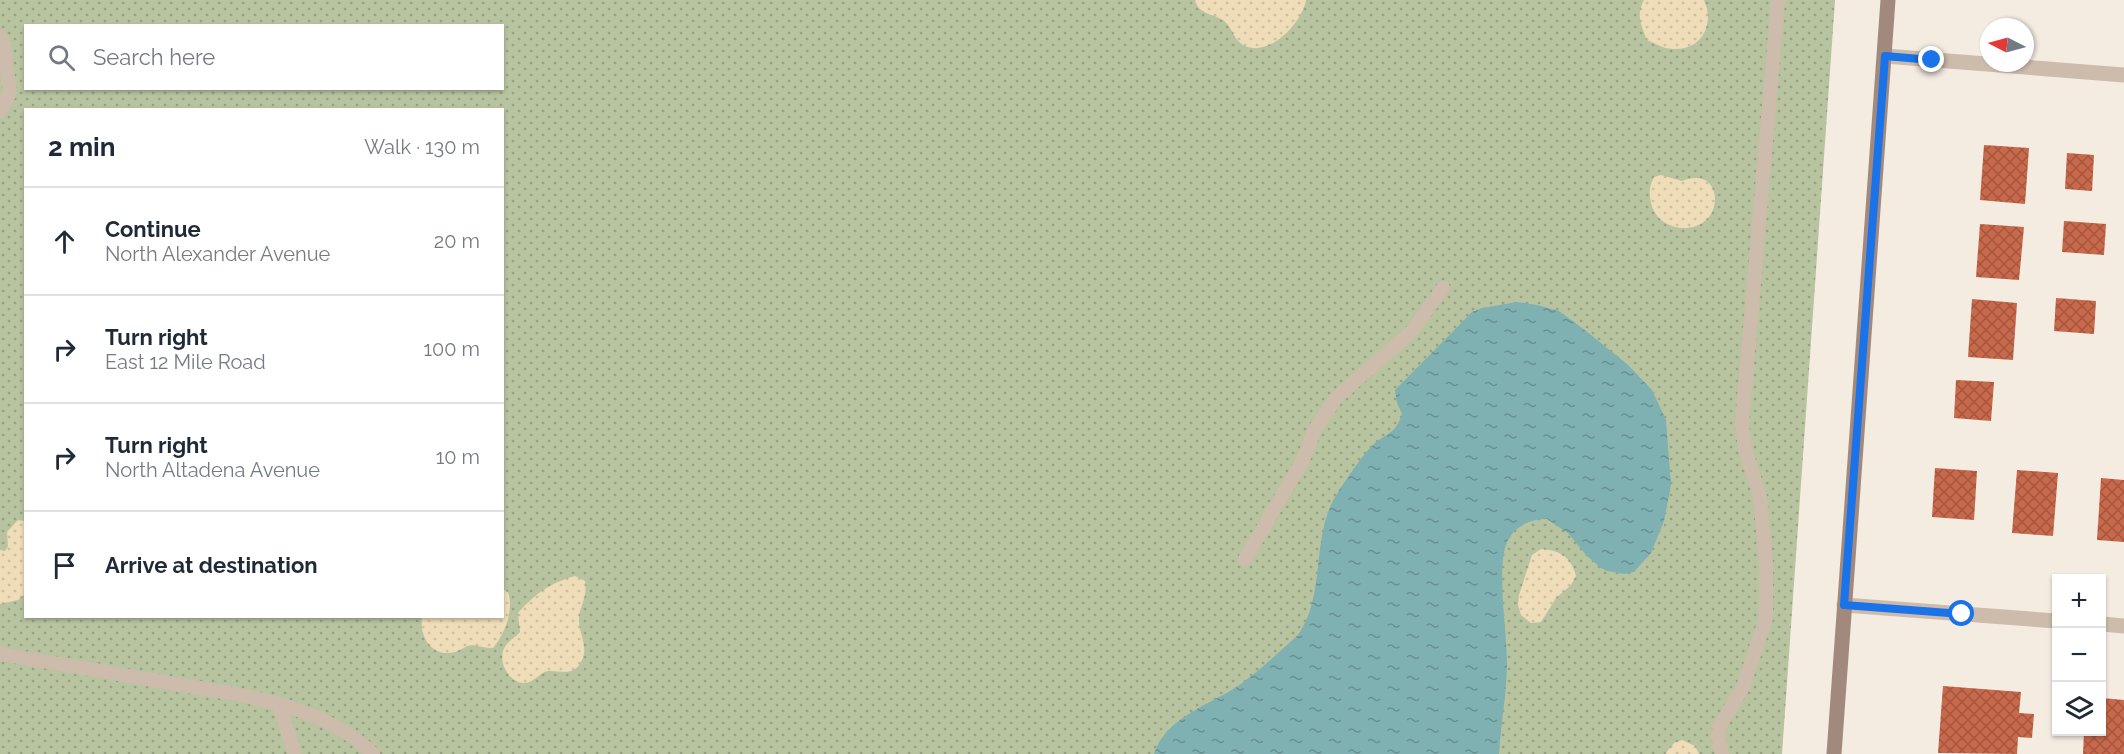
<!DOCTYPE html>
<html lang="en">
<head>
<meta charset="utf-8">
<style>
	body { margin:0; font-family:Raleway,sans-serif; background:#f2f2f3; color:#1f2937 }
	.controls { position:absolute; right:18px; bottom:18px; display:grid; overflow:hidden; border-radius:0px; box-shadow:0 2px 4px #0004 }
	.controls button { width:54px; height:54px; display:grid; place-items:center; padding:0; border:0; border-bottom:2px solid #e0e1e3; background:#fff; color:#1f2937; font:30px sans-serif }
	.compass { position:absolute; left:1980px; top:18px; width:54px; height:54px; border-radius:50%; background:#fff; box-shadow:0 2px 4px #0004; rotate:276deg }
	.stop { position:absolute; width:18px; height:18px; margin:-14px; border:4px solid #1a73e8; border-radius:50%; background:#fff }
	.stop.end { background:#1a73e8; border-color:#fff; box-shadow:0 2px 6px #0008 }
	.list { margin:0; padding:0; list-style:none }
	h2 { display:flex; justify-content:space-between; align-items:center; height:78px; margin:0; padding:0 24px; font-size:26px }
	h2 small { font-size:20px; font-weight:400; color:#747a83 }
	.list li { display:grid; grid-template-columns:39px 1fr auto; gap:18px; align-items:center; box-sizing:border-box; height:108px; padding:0 24px; border-top:2px solid #e0e1e3 }
	.list b { display:block; font-size:22px; white-space:nowrap }
	.list p { margin:0; font-size:20px; white-space:nowrap; color:#747a83 }
	.list em { font-size:20px; font-style:normal; color:#747a83 }
	.icon { flex:none; width:33px; height:33px; fill:none; stroke:currentColor; stroke-width:2; stroke-linecap:round; stroke-linejoin:round }
	.map { position:relative; flex:none; width:2124px; height:754px; overflow:hidden }
	.search { position:absolute; background:#fff; box-shadow:0 2px 4px #0004; left:24px; top:24px; width:480px; height:66px; display:flex; align-items:center; gap:15px; box-sizing:border-box; padding:0 21px; border-radius:0px; color:#747a83; font-size:22px }
	.panel { position:absolute; background:#fff; box-shadow:0 2px 4px #0004; left:24px; top:108px; width:480px; height:510px; border-radius:0px }
	.map>svg:first-child { display:block }
	.grass { fill:url(#grass-dots); fill-rule:evenodd }
	.sand { fill:url(#sand-dots) }
	.water { fill:url(#water-ripples) }
	.building { fill:url(#building-cross-hatch) }
	.lines { fill:none; stroke-linecap:round; stroke-linejoin:round }
	.lane { stroke:#cdbbac; stroke-width:14 }
	.street { stroke:#cdbbac; stroke-width:15 }
	.secondary { stroke:#a18a7d; stroke-width:15 }
	.route { stroke:#1a73e8; stroke-width:8 }
</style>
</head>
<body>
<div class="map">
<svg width="2124" height="754" viewBox="0 0 2124 754">
	<defs>
		<pattern id="grass-dots" width="8" height="8" patternUnits="userSpaceOnUse" patternTransform="scale(1.5)"><rect width="8" height="8" fill="#b8c4a0"/><path d="M2 2h.1M6 6h.1" fill="none" stroke="#97a083" stroke-width="1.8" stroke-linecap="round"/></pattern>
		<pattern id="sand-dots" width="8" height="8" patternUnits="userSpaceOnUse" patternTransform="scale(1.5)"><rect width="8" height="8" fill="#efdcb8"/><path d="M2 2h.1M6 6h.1" fill="none" stroke="#cebd9e" stroke-width="1.8" stroke-linecap="round"/></pattern>
		<pattern id="water-ripples" width="26" height="14" patternUnits="userSpaceOnUse" patternTransform="scale(1.5)"><rect width="26" height="14" fill="#7fb0b2"/><path d="M2 4q2-2 4 0t4 0M15 11q2-2 4 0t4 0" fill="none" stroke="#699091"/></pattern>
		<pattern id="building-cross-hatch" width="8" height="8" patternUnits="userSpaceOnUse" patternTransform="scale(1.5)"><rect width="8" height="8" fill="#c8694b"/><path d="M0 0l8 8M0 8l8-8" fill="none" stroke="#a4573f"/></pattern>
	</defs>
	<rect width="100%" height="100%" fill="#f4ebe1"/>
	<path class="grass" d="M 0,0 L 1835,0 L 1782,754 L 0,754 ZM 26,26 L 502,26 L 502,88 L 26,88 ZM 26,110 L 502,110 L 502,616 L 26,616 Z"/>
	<g class="sand">
		<path d="M 1195,0 L 1306,0 C 1302,23 1270,57 1245,46 C 1232,39 1234,29 1224,21 C 1214,13 1199,16 1195,0 Z"/>
		<path d="M 1644,0 L 1704,0 C 1715,24 1702,50 1674,49 C 1664,49 1656,44 1647,40 C 1641,25 1636,15 1644,0 Z"/>
		<path d="M 1661,175 L 1682,181 C 1691,178 1700,176 1708,182 C 1713,187 1715,193 1715,199 C 1714,237 1659,237 1651,203 C 1649,192 1649,187 1654,177 Z"/>
		<path d="M 18,520 L 25,521 L 25,594 L 18,600 L 0,604 L 0,550 L 5,551 L 8,547 L 7,532 Z"/>
		<path d="M 1541,549 C 1560,550 1571,557 1576,576 L 1571,585 L 1556,598 L 1541,622 L 1531,623 L 1521,615 L 1518,605 L 1519,595 L 1532,555 Z"/>
		<path d="M 575,576 L 585,581 C 588,600 578,607 579,622 C 580,636 589,648 581,662 C 573,677 560,670 548,671 C 540,672 534,683 524,683 C 507,682 495,657 507,644 C 511,639 516,637 520,632 L 518,613 C 535,594 550,583 575,576 Z"/>
		<path d="M 503,589 L 508,592 C 514,610 505,634 493,648 C 486,648 479,646 473,645 C 467,645 461,650 455,652 C 432,658 419,637 422,617 L 502,616 Z"/>
		<path d="M 1682,740 L 1695,746 L 1699,754 L 1665,754 L 1674,743 Z"/>
	</g>
	<path class="water" d="M 1517,302 L 1537,305 L 1559,311 L 1586,331 L 1627,364 L 1652,390 L 1666,420 L 1671,485 L 1664,521 L 1651,553 L 1634,572 L 1624,574 L 1607,571 L 1601,568 L 1586,555 L 1569,534 L 1547,519 C 1531,519 1516,525 1508,540 C 1495,564 1508,637 1507,667 C 1506,696 1501,725 1499,754 L 1154,754 C 1165,718 1209,705 1238,686 C 1259,671 1278,653 1298,635 C 1326,595 1311,541 1334,499 C 1342,485 1361,457 1372,446 C 1386,432 1395,436 1402,414 L 1397,403 L 1395,390 L 1472,312 L 1482,308 Z"/>
	<g class="building">
		<path d="M 1984,145 L 2029,148 L 2025,204 L 1980,200 Z"/>
		<path d="M 2067,153 L 2094,155 L 2092,191 L 2065,189 Z"/>
		<path d="M 2064,221 L 2106,224 L 2104,255 L 2062,252 Z"/>
		<path d="M 1980,224 L 2024,227 L 2019,280 L 1976,277 Z"/>
		<path d="M 2056,298 L 2096,301 L 2094,334 L 2054,331 Z"/>
		<path d="M 1972,299 L 2017,303 L 2013,360 L 1968,357 Z"/>
		<path d="M 1956,380 L 1994,382 L 1991,421 L 1954,418 Z"/>
		<path d="M 1935,468 L 1977,471 L 1974,520 L 1932,517 Z"/>
		<path d="M 2017,470 L 2058,473 L 2053,536 L 2012,533 Z"/>
		<path d="M 2101,478 L 2124,480 L 2124,542 L 2097,540 Z"/>
		<path d="M 1943,686 L 2021,692 L 2019,713 L 2034,714 L 2032,738 L 2018,737 L 2017,754 L 1938,753 Z"/>
		<path d="M 2102,698 L 2124,700 L 2124,754 L 2083,754 L 2084,732 L 2102,732 Z"/>
	</g>
	<g class="lines">
		<g class="lane">
			<path d="M 0,36 L 4,45 L 10,93 L 0,111"/>
			<path d="M 1245,559 L 1303,460 L 1315,429 L 1336,398 L 1411,332 L 1443,288"/>
			<path d="M 0,654 C 54,663 109,672 163,682 C 233,694 321,702 373,754"/>
			<path d="M 279,705 L 295,754"/>
			<path d="M 1722,754 L 1718,735 L 1720,726 L 1743,687 L 1766,618 L 1766,563 L 1760,497 L 1745,449 L 1742,423 L 1778,0"/>
		</g>
		<g class="street">
			<path d="M 1885,56 L 2124,75"/>
			<path d="M 1844,605 L 2056,621"/>
			<path d="M 2102,624 L 2124,626"/>
		</g>
		<path class="secondary" d="M 1834,754 L 1888,0"/>
	</g>
	<g class="lines">
		<path class="route" d="M 1932,60 L 1885,56 L 1844,605 L 1962,614"/>
	</g>
</svg>
<div class="controls">
<button>+</button>
<button>−</button>
<button><svg class="icon" aria-label="layers" viewBox="0 0 24 24"><path d="M12 4l9 5-9 5-9-5zM3 14l9 5 9-5"/></svg></button>
</div>
<svg class="compass" viewBox="-18 -18 36 36"><path d="M0-13l5 13h-10z" fill="#e53935"/><path d="M0 13l5-13h-10z" fill="#747a83"/></svg>
<div class="stop" style="left:1962px;top:614px"></div>
<div class="stop end" style="left:1932px;top:60px"></div>
<div class="search"><svg class="icon" aria-label="search" viewBox="0 0 24 24"><circle cx="10" cy="10" r="6"/><path d="M15 15l6 6"/></svg>Search here</div>
<section class="panel">
<h2>2 min<small>Walk · 130 m</small></h2>
<ul class="list">
<li><svg class="icon" aria-label="ahead" viewBox="0 0 24 24"><path d="M12 20V5M6 11l6-6 6 6"/></svg><div><b>Continue</b><p>North Alexander Avenue</p></div><em>20 m</em></li>
<li><svg class="icon" aria-label="right" viewBox="0 0 24 24"><path d="M7 20v-9h11M14 6l5 5-5 5"/></svg><div><b>Turn right</b><p>East 12 Mile Road</p></div><em>100 m</em></li>
<li><svg class="icon" aria-label="right" viewBox="0 0 24 24"><path d="M7 20v-9h11M14 6l5 5-5 5"/></svg><div><b>Turn right</b><p>North Altadena Avenue</p></div><em>10 m</em></li>
<li><svg class="icon" aria-label="arrive" viewBox="0 0 24 24"><path d="M6 21V4h12l-3 4 3 4H6"/></svg><div><b>Arrive at destination</b></div></li>
</ul>
</section>
</div>
</body>
</html>
